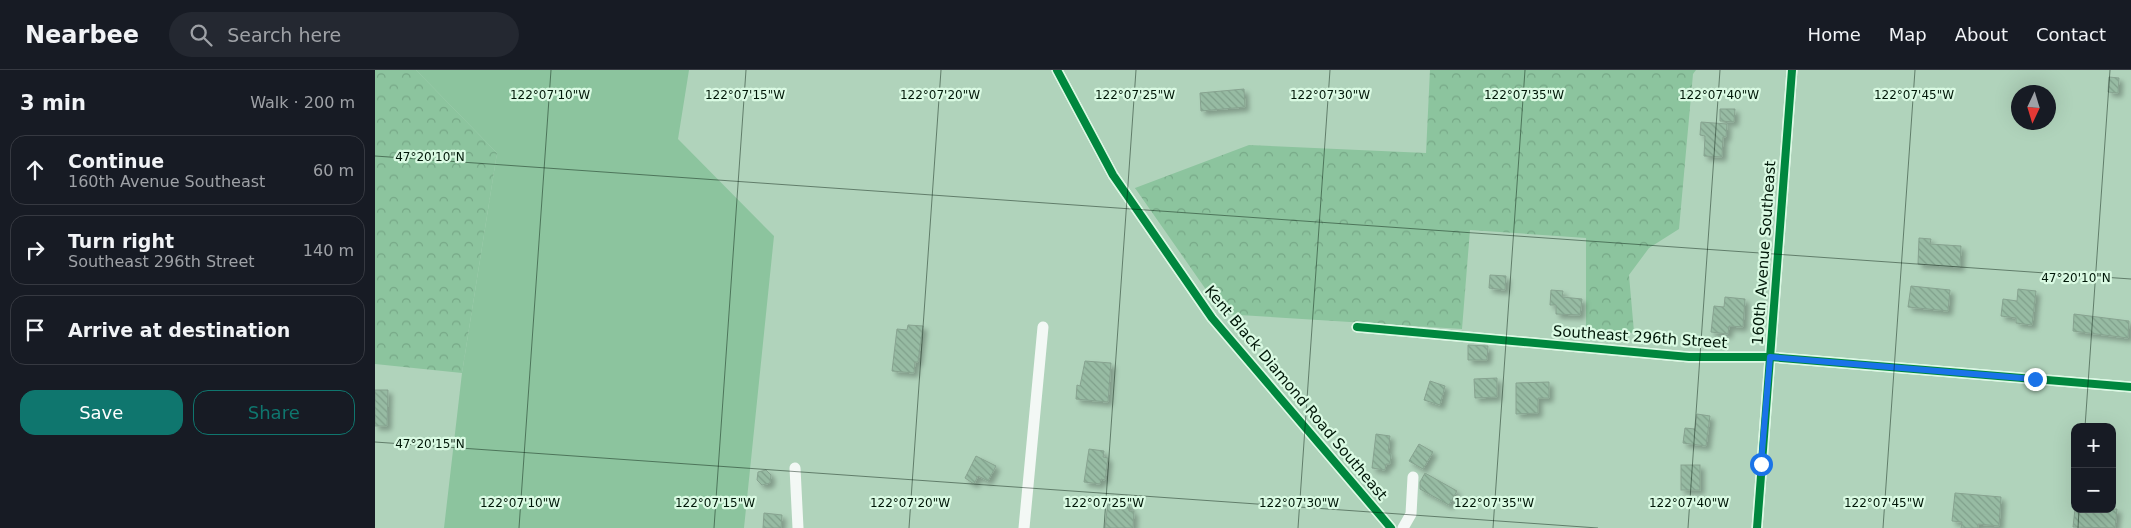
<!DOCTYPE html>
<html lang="en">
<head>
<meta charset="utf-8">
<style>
	body { margin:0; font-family:"DejaVu Sans",sans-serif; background:#242831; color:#f1f3f6 }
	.controls { position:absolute; right:15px; bottom:15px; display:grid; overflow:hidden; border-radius:10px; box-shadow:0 5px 20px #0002 }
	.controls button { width:45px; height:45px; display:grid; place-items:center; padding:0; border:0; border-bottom:1px solid #363941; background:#171b24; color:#f1f3f6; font:25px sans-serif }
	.compass { position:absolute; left:1636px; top:15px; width:45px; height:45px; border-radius:50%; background:#171b24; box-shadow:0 5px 20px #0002; rotate:184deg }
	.stop { position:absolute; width:15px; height:15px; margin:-11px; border:4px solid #1a73e8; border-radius:50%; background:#fff }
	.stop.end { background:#1a73e8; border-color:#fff; box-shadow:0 1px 5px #0008 }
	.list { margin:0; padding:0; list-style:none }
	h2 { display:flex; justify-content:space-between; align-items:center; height:65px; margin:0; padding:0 20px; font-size:21px }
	h2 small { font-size:16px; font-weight:400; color:#9ea1a6 }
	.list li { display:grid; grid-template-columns:32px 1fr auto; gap:15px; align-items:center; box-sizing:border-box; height:70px; margin:0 10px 10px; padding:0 10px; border:1px solid #363941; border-radius:15px }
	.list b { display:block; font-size:19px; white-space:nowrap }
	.list p { margin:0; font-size:16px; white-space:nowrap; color:#9ea1a6 }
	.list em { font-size:16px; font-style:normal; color:#9ea1a6 }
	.actions { display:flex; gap:10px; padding:15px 20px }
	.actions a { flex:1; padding:11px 0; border:1px solid #0f766e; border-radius:15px; text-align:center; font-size:18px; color:#0f766e }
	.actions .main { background:#0f766e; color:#fff }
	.icon { flex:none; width:28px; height:28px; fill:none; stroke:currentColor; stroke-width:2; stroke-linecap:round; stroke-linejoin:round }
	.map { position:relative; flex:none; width:1756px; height:458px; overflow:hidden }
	header { display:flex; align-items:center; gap:30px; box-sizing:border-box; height:70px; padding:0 25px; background:#171b24; border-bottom:1px solid #363941 }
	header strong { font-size:24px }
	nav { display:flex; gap:28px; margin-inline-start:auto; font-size:18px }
	.search { width:350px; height:45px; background:#242831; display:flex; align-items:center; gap:12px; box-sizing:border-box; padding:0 18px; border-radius:28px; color:#9ea1a6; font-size:19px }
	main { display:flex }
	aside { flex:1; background:#171b24 }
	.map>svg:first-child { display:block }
	.grass { fill:#8cc49e }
	.forest { fill:url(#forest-crowns) }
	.building { fill:url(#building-back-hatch); stroke:#87a390; filter:url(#shadow) }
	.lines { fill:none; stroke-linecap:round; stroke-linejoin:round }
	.minor { stroke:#f3f8f5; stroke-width:11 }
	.cycleway-casing { stroke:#dafae3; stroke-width:11 }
	.cycleway { stroke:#00873e; stroke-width:8 }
	.route { stroke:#1a73e8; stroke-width:6 }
	.ticks { fill:none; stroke:#001708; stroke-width:1; stroke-opacity:0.45 }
	.labels { text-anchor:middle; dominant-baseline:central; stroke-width:4.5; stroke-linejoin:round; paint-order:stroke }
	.street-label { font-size:15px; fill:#001708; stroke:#dafae3 }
	.ticks-label { font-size:12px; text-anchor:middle; fill:#001708; stroke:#dafae3; stroke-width:4.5; stroke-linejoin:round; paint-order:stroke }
</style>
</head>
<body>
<header>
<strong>Nearbee</strong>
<div class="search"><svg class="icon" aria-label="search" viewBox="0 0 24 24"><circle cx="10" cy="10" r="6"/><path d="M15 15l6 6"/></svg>Search here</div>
<nav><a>Home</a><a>Map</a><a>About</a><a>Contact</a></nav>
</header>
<main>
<aside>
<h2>3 min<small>Walk · 200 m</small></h2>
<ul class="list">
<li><svg class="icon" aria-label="ahead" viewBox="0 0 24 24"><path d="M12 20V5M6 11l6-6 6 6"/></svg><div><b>Continue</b><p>160th Avenue Southeast</p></div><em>60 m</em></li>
<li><svg class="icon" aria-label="right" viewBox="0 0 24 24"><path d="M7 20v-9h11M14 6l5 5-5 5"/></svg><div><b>Turn right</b><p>Southeast 296th Street</p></div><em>140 m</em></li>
<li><svg class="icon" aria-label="arrive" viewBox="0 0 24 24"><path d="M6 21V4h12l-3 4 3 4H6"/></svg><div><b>Arrive at destination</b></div></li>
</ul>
<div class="actions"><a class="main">Save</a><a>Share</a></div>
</aside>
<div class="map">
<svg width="1756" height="458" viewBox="0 0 1756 458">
	<defs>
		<pattern id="forest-crowns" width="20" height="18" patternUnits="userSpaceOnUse" patternTransform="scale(1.25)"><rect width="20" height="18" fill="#8cc49e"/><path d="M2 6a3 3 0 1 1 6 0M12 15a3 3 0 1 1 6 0" fill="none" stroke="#77a887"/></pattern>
		<pattern id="building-back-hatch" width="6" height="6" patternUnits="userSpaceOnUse" patternTransform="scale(1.25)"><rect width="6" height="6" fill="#97bba3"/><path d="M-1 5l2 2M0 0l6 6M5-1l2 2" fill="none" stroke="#80a08b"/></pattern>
		<filter id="shadow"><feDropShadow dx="4" dy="4" stdDeviation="2.5" flood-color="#0004"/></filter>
	</defs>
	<rect width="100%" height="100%" fill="#b0d3bb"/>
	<path class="grass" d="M 41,0 L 314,0 L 303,69 L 399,166 L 369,458 L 69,458 L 87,303 L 122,83 Z"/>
	<g class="forest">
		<path d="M 0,0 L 41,0 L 122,83 L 87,303 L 0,294 Z"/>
		<path d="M 1055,0 L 1321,0 L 1318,4 L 1304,159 L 1274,178 L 1254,205 L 1259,262 L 1250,265 L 1211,264 L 1211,168 L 1095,160 L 1087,259 L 848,244 L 760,118 L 874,75 L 1051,83 Z"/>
	</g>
	<g class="building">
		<path d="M 1734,7 L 1744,8 L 1743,23 L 1733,22 Z"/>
		<path d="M 869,19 L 870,37 L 826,41 L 825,23 Z"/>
		<path d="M 1345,39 L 1360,39 L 1359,52 L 1345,51 Z"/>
		<path d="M 1326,52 L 1352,54 L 1351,67 L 1348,67 L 1347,87 L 1329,86 L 1330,66 L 1325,65 Z"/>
		<path d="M 1544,168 L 1556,169 L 1555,174 L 1586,176 L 1585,197 L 1543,194 Z"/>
		<path d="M 1115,205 L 1131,206 L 1130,220 L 1114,218 Z"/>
		<path d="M 1536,216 L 1575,220 L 1573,241 L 1533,237 Z"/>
		<path d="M 1643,219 L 1661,221 L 1657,255 L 1641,253 L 1641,248 L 1626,246 L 1628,229 L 1642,231 Z"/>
		<path d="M 1176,220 L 1188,221 L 1187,227 L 1207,229 L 1205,245 L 1181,244 L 1181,235 L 1175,235 Z"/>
		<path d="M 1350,227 L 1370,229 L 1368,257 L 1354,256 L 1353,264 L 1336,262 L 1339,236 L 1349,237 Z"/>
		<path d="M 1699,244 L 1754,251 L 1753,268 L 1698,261 Z"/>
		<path d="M 533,255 L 548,256 L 543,292 L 540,292 L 539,303 L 517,301 L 522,259 L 532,260 Z"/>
		<path d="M 1093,275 L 1113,276 L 1112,290 L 1093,290 Z"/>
		<path d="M 710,291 L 736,293 L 733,332 L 701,329 L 702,315 L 705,316 Z"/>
		<path d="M 1122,308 L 1122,327 L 1100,328 L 1099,309 Z"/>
		<path d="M 1055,311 L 1070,316 L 1065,335 L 1049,330 Z"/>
		<path d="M 1174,312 L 1174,328 L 1163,328 L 1163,343 L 1141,344 L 1141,313 Z"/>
		<path d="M 0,320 L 13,320 L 12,356 L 0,356 Z"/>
		<path d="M 1322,344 L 1335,346 L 1331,376 L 1308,373 L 1310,358 L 1320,359 Z"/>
		<path d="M 1001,364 L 1015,366 L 1013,383 L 1016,384 L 1015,394 L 1011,394 L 1010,400 L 997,398 Z"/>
		<path d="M 1044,374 L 1058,382 L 1048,399 L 1034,391 Z"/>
		<path d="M 714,379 L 729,381 L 728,387 L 733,388 L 730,410 L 726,409 L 725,414 L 709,412 Z"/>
		<path d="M 601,386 L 621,396 L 613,411 L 603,406 L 599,414 L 590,408 Z"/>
		<rect x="1306" y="395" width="19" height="25"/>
		<path d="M 391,400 L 396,405 L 395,413 L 387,415 L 382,410 L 383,402 Z"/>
		<path d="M 1050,403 L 1082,421 L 1074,435 L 1045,419 L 1045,412 Z"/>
		<path d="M 1580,423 L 1626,427 L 1624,456 L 1603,454 L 1603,458 L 1586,458 L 1587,452 L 1577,451 Z"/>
		<path d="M 733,431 L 755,433 L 754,441 L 759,441 L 758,458 L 730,458 Z"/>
		<path d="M 1700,439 L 1742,439 L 1740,458 L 1698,457 Z"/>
		<path d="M 389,443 L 407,445 L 406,458 L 388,458 Z"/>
	</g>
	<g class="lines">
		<g class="minor">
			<path d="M 682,0 L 738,105 L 837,248 L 1016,458"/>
			<path d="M 982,257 L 1314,287 L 1395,287 L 1756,317"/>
			<path d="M 420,398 L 423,458"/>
			<path d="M 649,458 L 668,257"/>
			<path d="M 1028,458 L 1036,444 L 1038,407"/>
			<path d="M 1382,458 L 1417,0"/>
		</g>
		<g class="cycleway-casing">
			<g id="cycleway">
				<path d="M 682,0 L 738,105 L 837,248 L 1016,458"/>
				<path d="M 982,257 L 1314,287 L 1395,287 L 1756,317"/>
				<path d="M 1382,458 L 1417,0"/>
			</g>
		</g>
		<use href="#cycleway" class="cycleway"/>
	</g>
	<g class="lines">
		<path class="route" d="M 1386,394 L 1395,287 L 1660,309"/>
	</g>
	<path class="ticks" d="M 0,86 L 1756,209M 1710,357 L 1735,0M 0,372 L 1223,458M 144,458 L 176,0M 339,458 L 371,0M 534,458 L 566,0M 729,458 L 761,0M 923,458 L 955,0M 1118,458 L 1150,0M 1313,458 L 1345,0M 1508,458 L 1540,0M 1703,458 L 1704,439"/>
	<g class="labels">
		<g class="street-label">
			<text transform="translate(1389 183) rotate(-86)">160th Avenue Southeast</text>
			<text transform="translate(1265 267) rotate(4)">Southeast 296th Street</text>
			<text transform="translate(921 323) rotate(50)">Kent Black Diamond Road Southeast</text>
		</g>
	</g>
	<g class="ticks-label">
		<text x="175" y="29">122°07'10"W</text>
		<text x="370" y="29">122°07'15"W</text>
		<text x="565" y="29">122°07'20"W</text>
		<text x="760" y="29">122°07'25"W</text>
		<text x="955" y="29">122°07'30"W</text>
		<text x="1149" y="29">122°07'35"W</text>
		<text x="1344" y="29">122°07'40"W</text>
		<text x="1539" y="29">122°07'45"W</text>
		<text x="55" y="91">47°20'10"N</text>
		<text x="1701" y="212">47°20'10"N</text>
		<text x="55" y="378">47°20'15"N</text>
		<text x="145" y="437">122°07'10"W</text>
		<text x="340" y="437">122°07'15"W</text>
		<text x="535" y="437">122°07'20"W</text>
		<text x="729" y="437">122°07'25"W</text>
		<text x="924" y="437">122°07'30"W</text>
		<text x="1119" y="437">122°07'35"W</text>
		<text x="1314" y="437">122°07'40"W</text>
		<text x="1509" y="437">122°07'45"W</text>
	</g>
</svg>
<div class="controls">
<button>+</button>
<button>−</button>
</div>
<svg class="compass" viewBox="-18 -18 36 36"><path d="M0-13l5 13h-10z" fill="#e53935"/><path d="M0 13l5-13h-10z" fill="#9ea1a6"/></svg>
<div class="stop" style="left:1386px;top:394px"></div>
<div class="stop end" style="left:1660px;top:309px"></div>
</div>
</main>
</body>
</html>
